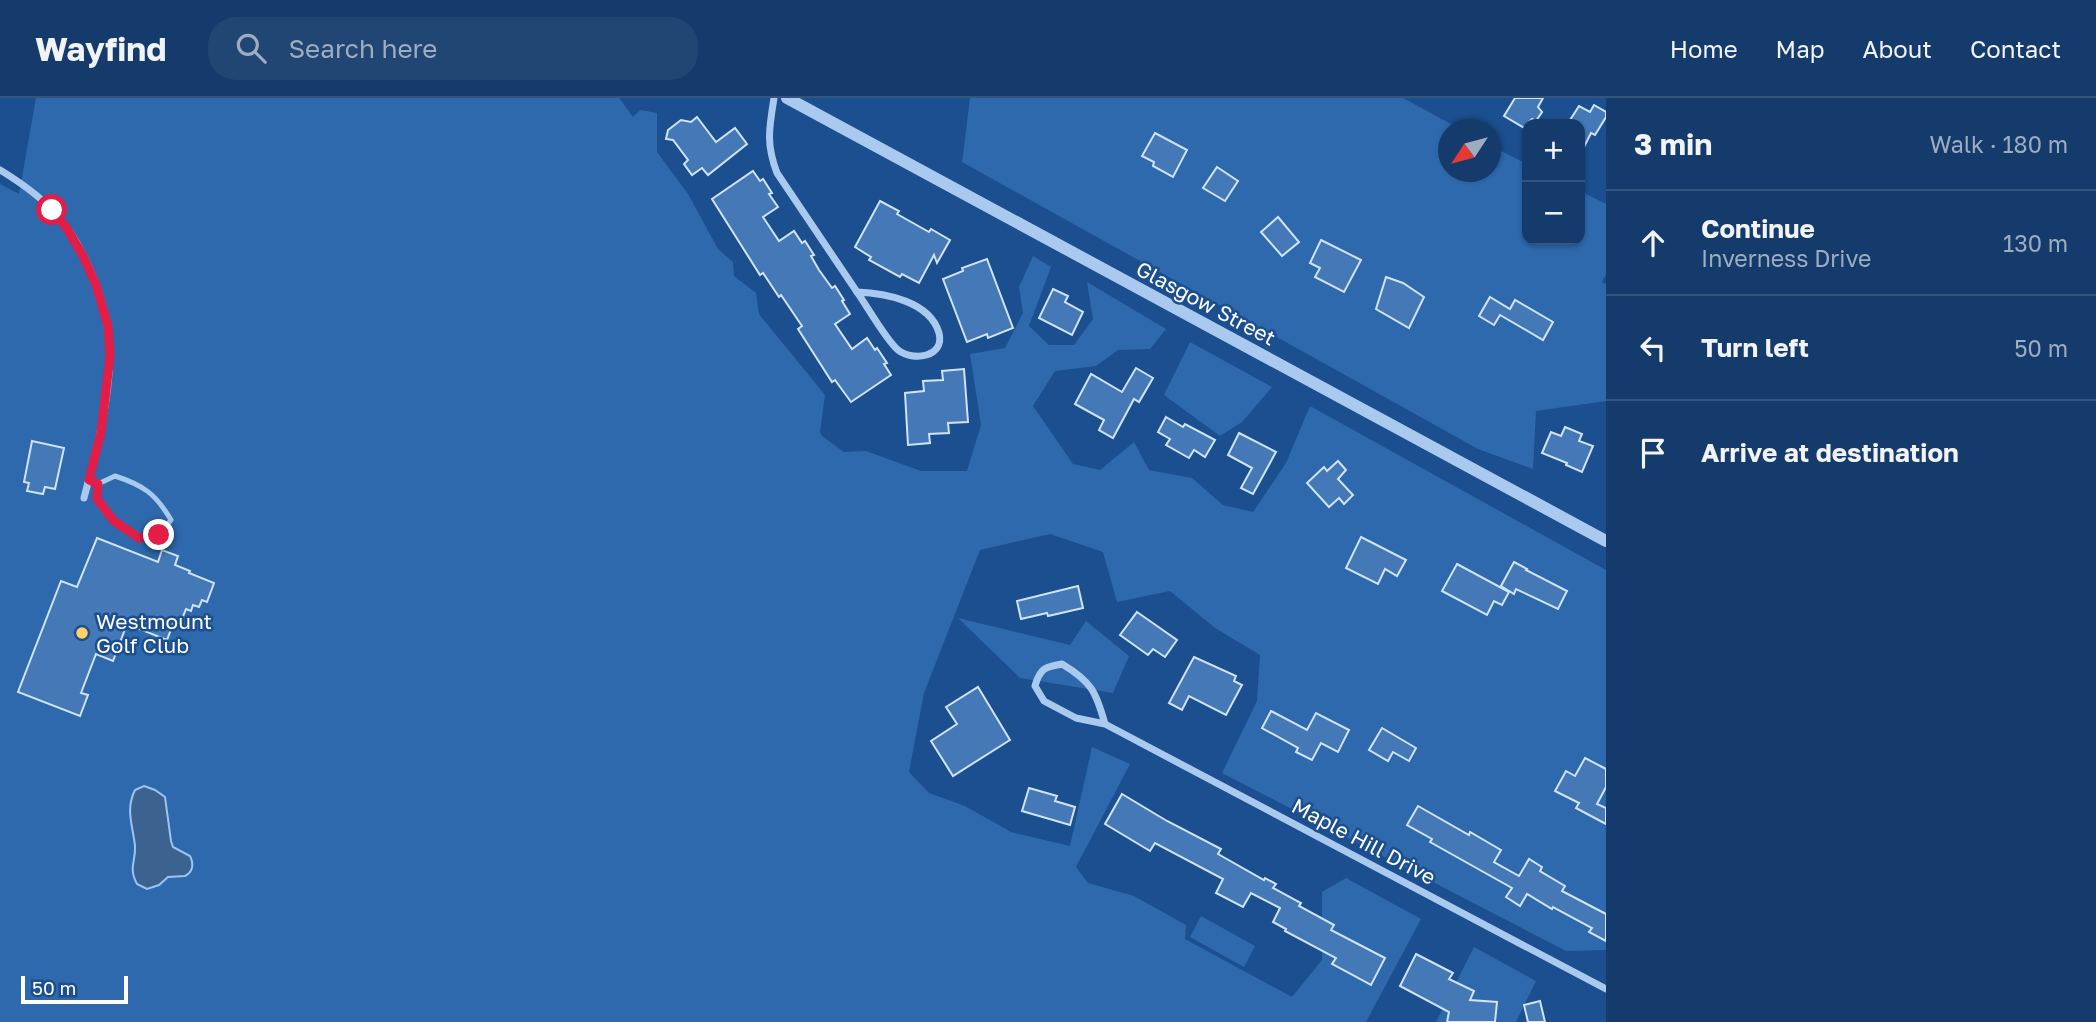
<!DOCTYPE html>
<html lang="en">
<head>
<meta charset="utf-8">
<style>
	body { margin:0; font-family:"Golos Text",sans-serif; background:#214673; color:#f1f3f6 }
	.controls { position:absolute; right:21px; top:21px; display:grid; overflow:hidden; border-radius:14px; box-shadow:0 2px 5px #0004 }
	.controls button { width:63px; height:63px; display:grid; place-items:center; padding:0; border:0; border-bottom:2px solid #33557e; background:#143b6b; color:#f1f3f6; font:35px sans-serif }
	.compass { position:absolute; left:1438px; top:21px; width:63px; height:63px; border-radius:50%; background:#143b6b; box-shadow:0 2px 5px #0004; rotate:234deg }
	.scale { position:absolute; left:21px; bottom:18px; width:107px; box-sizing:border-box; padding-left:7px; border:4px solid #fff; border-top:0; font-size:19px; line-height:24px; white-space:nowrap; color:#fff; -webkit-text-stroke:5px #1b4f8f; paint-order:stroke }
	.stop { position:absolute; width:21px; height:21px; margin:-16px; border:5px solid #e11d48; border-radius:50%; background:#fff }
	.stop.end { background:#e11d48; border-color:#fff; box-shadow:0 2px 7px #0008 }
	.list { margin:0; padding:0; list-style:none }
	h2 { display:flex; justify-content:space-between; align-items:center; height:91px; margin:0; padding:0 28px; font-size:30px }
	h2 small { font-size:23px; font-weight:400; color:#9dadc1 }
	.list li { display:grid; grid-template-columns:46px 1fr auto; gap:21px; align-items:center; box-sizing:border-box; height:105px; padding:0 28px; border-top:2px solid #33557e }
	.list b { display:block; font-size:26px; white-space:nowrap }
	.list p { margin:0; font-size:23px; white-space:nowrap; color:#9dadc1 }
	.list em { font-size:23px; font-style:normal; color:#9dadc1 }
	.icon { flex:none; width:38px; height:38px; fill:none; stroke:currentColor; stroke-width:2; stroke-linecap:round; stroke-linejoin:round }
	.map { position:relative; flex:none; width:1606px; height:924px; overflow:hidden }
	header { display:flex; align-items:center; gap:42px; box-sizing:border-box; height:98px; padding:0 35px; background:#143b6b; border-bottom:2px solid #33557e }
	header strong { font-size:33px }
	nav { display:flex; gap:38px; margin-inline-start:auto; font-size:24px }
	.search { width:490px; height:63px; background:#214673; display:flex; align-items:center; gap:18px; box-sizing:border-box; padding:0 24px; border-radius:28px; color:#9dadc1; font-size:26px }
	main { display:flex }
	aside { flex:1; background:#143b6b }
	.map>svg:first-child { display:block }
	.green { fill:#2e69ad }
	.water { fill:#3c6290; stroke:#9cc4f0; stroke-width:2 }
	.building { fill:#4478b7; stroke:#cfe3fa; stroke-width:2 }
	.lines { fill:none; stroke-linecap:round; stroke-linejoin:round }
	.service { stroke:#a9c9ee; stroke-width:5 }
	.minor { stroke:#a9c9ee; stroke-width:7 }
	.tertiary { stroke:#a9c9ee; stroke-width:12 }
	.route { stroke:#e11d48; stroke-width:9 }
	.poi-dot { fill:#ffd166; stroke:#1b4f8f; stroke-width:2.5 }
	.labels { text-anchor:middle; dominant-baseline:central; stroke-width:5; stroke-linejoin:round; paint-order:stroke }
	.street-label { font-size:21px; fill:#fff; stroke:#1b4f8f }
	.poi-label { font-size:21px; fill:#fff; stroke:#1b4f8f; text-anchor:start }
</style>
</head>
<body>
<header>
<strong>Wayfind</strong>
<div class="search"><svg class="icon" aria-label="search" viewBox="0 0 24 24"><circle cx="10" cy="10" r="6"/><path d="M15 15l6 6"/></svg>Search here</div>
<nav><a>Home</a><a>Map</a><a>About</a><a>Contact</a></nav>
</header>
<main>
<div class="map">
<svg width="1606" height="924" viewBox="0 0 1606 924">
	<rect width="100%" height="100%" fill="#1b4f8f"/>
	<g class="green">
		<path d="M 36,0 L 619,0 L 633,19 L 640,12 L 657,15 L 657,54 L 688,96 L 718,151 L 733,164 L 734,178 L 756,195 L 759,216 L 825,297 L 820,334 L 822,338 L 844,354 L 866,353 L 921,373 L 967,373 L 981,327 L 970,256 L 1005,250 L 1023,215 L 1019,189 L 1033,158 L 1051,169 L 1029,228 L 1049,247 L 1074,247 L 1093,221 L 1087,184 L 1166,231 L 1150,251 L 1118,252 L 1096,268 L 1055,273 L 1033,308 L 1073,366 L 1100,372 L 1134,344 L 1149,372 L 1192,380 L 1223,407 L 1253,414 L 1286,365 L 1310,308 L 1606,472 L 1606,852 L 1566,853 L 1222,675 L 1257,603 L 1260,557 L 1215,530 L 1170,493 L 1117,504 L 1103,454 L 1050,436 L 980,452 L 924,595 L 909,674 L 929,695 L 965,708 L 1011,734 L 1070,748 L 1092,649 L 1130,666 L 1076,769 L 1088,785 L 1134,798 L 1186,827 L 1185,841 L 1292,899 L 1322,862 L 1322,794 L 1346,780 L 1421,821 L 1366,924 L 0,924 L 0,86 L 19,96 Z"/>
		<path d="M 970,0 L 1403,0 L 1460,31 L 1448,32 L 1448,74 L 1490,74 L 1491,48 L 1527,66 L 1527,142 L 1580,142 L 1580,93 L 1606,106 L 1606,176 L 1602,184 L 1606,186 L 1606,303 L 1536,313 L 1533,371 L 1478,351 L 962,64 Z"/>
		<path d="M 1190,244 L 1272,289 L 1242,324 L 1220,338 L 1164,297 Z"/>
		<path d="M 958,520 L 1070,547 L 1086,523 L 1129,558 L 1113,595 L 1020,580 Z"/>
		<path d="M 1201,818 L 1255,848 L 1244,869 L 1190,839 Z"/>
		<path d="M 1474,849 L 1536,883 L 1516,924 L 1436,924 Z"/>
	</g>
	<path class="water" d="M 144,688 L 155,692 L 165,699 L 171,743 L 173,749 L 190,758 C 194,766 193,774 185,778 L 168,779 L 159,787 L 147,791 L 137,786 C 128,769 136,764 135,748 C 133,728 125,712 135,692 Z"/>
	<g class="building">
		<path d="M 1515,0 L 1543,0 L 1538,9 L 1542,14 L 1536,23 L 1532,21 L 1527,26 L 1526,31 L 1504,18 Z"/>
		<path d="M 1594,7 L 1606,14 L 1606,19 L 1595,37 L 1591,35 L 1580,57 L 1580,26 L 1570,22 L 1579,8 L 1590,14 Z"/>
		<path d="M 697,19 L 716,44 L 735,30 L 747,46 L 708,77 L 702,70 L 692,77 L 684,66 L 688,62 L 673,42 L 666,41 L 668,32 L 681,22 L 691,24 Z"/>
		<path d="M 1155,35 L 1187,52 L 1173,79 L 1153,68 L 1154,64 L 1142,58 Z"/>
		<path d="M 1217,69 L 1238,83 L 1225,103 L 1203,90 Z"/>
		<path d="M 753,73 L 760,83 L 763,81 L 772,95 L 769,96 L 778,109 L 763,119 L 779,143 L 794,133 L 802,145 L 805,143 L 814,157 L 811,158 L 819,172 L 832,190 L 835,188 L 844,202 L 842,203 L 850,216 L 835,226 L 852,251 L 867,240 L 875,252 L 877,250 L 887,265 L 884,266 L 891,277 L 851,304 L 835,282 L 832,284 L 798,231 L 802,228 L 781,197 L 779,199 L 763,175 L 760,177 L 712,101 Z"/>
		<path d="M 880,103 L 899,113 L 897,116 L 929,134 L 931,131 L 950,142 L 937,165 L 934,157 L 919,185 L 902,176 L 900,179 L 869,162 L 871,159 L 855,149 Z"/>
		<path d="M 1278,119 L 1299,144 L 1282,158 L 1261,134 Z"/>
		<path d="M 1321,142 L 1361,162 L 1344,194 L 1315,179 L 1320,170 L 1310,165 Z"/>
		<path d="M 987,161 L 1013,230 L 988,240 L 987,236 L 967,244 L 943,181 L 963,173 L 962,170 Z"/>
		<path d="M 1386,179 L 1403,185 L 1424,199 L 1409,230 L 1376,211 Z"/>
		<path d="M 1053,191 L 1068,198 L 1065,204 L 1083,214 L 1072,237 L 1039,220 Z"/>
		<path d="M 1490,199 L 1510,211 L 1515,202 L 1553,224 L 1543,242 L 1500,217 L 1494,227 L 1479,218 Z"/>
		<path d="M 1136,270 L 1153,280 L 1139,304 L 1134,301 L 1113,340 L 1099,332 L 1104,322 L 1075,306 L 1091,276 L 1122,294 Z"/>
		<path d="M 964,271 L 968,324 L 948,325 L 949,335 L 929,336 L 930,345 L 908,347 L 905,295 L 924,293 L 923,283 L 943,282 L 942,273 Z"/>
		<path d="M 1166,319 L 1183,329 L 1185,326 L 1215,342 L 1205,359 L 1194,352 L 1189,360 L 1166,347 L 1170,341 L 1158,334 Z"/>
		<path d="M 1565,329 L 1582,336 L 1579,343 L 1593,348 L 1582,374 L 1566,367 L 1567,365 L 1542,355 L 1551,334 L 1561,338 Z"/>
		<path d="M 1239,335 L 1276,354 L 1253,396 L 1241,390 L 1252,370 L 1228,357 Z"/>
		<path d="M 32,343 L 64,350 L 55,391 L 45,389 L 43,396 L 27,393 L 29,385 L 24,384 Z"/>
		<path d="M 1338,363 L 1346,372 L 1338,381 L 1353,397 L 1344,406 L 1339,400 L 1329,409 L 1307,385 L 1324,369 L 1327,373 Z"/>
		<path d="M 1361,439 L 1406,462 L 1397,478 L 1385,471 L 1378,486 L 1346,470 Z"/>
		<path d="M 97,440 L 158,464 L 162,452 L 178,458 L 175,467 L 190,473 L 189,475 L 214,485 L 207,504 L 202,502 L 199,509 L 193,507 L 191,513 L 186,511 L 179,528 L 173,526 L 167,542 L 127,526 L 113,563 L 96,556 L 81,595 L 88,597 L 80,618 L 18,594 L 61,483 L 77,489 Z"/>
		<path d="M 1514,464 L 1527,471 L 1526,472 L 1567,493 L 1558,511 L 1516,491 L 1514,496 L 1501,488 Z"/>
		<path d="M 1457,466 L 1509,494 L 1502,507 L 1494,503 L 1487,517 L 1442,493 Z"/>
		<path d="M 1078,488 L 1083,510 L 1048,518 L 1047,515 L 1021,521 L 1017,503 Z"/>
		<path d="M 1137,514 L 1177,542 L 1165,559 L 1153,551 L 1148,557 L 1120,537 Z"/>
		<path d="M 1194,559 L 1236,578 L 1234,583 L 1242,587 L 1226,617 L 1189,598 L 1182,612 L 1169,605 Z"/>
		<path d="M 978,589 L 1010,642 L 953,678 L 931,643 L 957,626 L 946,609 Z"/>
		<path d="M 1271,613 L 1307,632 L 1316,615 L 1349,632 L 1338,654 L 1321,645 L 1312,662 L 1296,654 L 1298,650 L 1262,630 Z"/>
		<path d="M 1382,630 L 1416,650 L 1409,663 L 1393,654 L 1388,663 L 1369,652 Z"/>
		<path d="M 1585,660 L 1606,671 L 1606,689 L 1597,706 L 1606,710 L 1606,726 L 1576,710 L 1579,705 L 1555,693 L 1566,673 L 1575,678 Z"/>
		<path d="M 1029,690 L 1057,698 L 1055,703 L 1075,709 L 1070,727 L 1022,713 Z"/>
		<path d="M 1122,696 L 1167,723 L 1221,751 L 1218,756 L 1264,782 L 1265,780 L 1276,786 L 1273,790 L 1301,805 L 1299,808 L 1334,827 L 1331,832 L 1385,860 L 1371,887 L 1332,866 L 1336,860 L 1285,833 L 1286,831 L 1273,824 L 1280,810 L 1251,795 L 1243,809 L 1216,795 L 1223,781 L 1155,745 L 1150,753 L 1105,726 Z"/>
		<path d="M 1418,708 L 1469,737 L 1470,734 L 1501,752 L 1494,764 L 1519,778 L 1529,761 L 1542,769 L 1540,773 L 1565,788 L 1562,793 L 1606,816 L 1606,843 L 1589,834 L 1592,830 L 1553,809 L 1552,811 L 1527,796 L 1520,808 L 1506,799 L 1512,790 L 1430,744 L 1432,741 L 1407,727 Z"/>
		<path d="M 1416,856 L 1453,875 L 1449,881 L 1474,893 L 1470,902 L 1497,904 L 1495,924 L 1447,924 L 1449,914 L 1400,888 Z"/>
		<path d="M 1540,903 L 1545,924 L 1528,924 L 1524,907 Z"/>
	</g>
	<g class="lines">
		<path class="service" d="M 89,382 L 98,386 L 115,378 C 143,387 156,396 171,422 L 159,437 L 139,440 L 114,423 L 97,401 L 98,386"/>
		<g class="minor">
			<path d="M 774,0 C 769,31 766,46 777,75 L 857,194"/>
			<path d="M 0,72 C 18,83 37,96 51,111 C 85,145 110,210 110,258 C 109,306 96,354 84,400"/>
			<path d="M 857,194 C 884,195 930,203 939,235 C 945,259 913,264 898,252 C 886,242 867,208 857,194 Z"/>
			<path d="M 1105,626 C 1096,594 1092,584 1062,566 C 1045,569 1040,570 1035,588 L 1044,603 L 1076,620 L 1105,626 L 1606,891"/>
		</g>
		<path class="tertiary" d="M 787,0 L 1606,443"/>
	</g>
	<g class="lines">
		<path class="route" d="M 52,112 L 66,129 L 83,158 L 96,187 L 108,228 L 110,258 L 101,334 L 89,382 L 98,386 L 97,401 L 114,423 L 139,440 L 159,437"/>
	</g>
	<circle class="poi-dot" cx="82" cy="535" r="7"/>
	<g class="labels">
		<g class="street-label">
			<text transform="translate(1206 205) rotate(28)">Glasgow Street</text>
			<text transform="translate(1364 743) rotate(28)">Maple Hill Drive</text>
		</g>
		<g class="poi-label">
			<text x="96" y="523">Westmount<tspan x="96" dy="24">Golf Club</tspan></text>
		</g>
	</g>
</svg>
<div class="controls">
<button>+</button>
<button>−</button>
</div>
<svg class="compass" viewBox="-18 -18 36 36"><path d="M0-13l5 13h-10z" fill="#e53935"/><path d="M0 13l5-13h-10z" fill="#9dadc1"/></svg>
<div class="scale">50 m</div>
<div class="stop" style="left:52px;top:112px"></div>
<div class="stop end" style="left:159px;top:437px"></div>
</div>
<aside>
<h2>3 min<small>Walk · 180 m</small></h2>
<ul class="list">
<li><svg class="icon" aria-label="ahead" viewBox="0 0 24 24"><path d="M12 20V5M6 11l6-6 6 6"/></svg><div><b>Continue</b><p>Inverness Drive</p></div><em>130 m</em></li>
<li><svg class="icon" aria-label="left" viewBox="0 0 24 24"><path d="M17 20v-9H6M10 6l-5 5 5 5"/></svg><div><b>Turn left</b></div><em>50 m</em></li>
<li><svg class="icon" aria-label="arrive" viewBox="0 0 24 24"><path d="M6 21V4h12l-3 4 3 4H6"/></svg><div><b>Arrive at destination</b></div></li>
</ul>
</aside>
</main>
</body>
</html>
